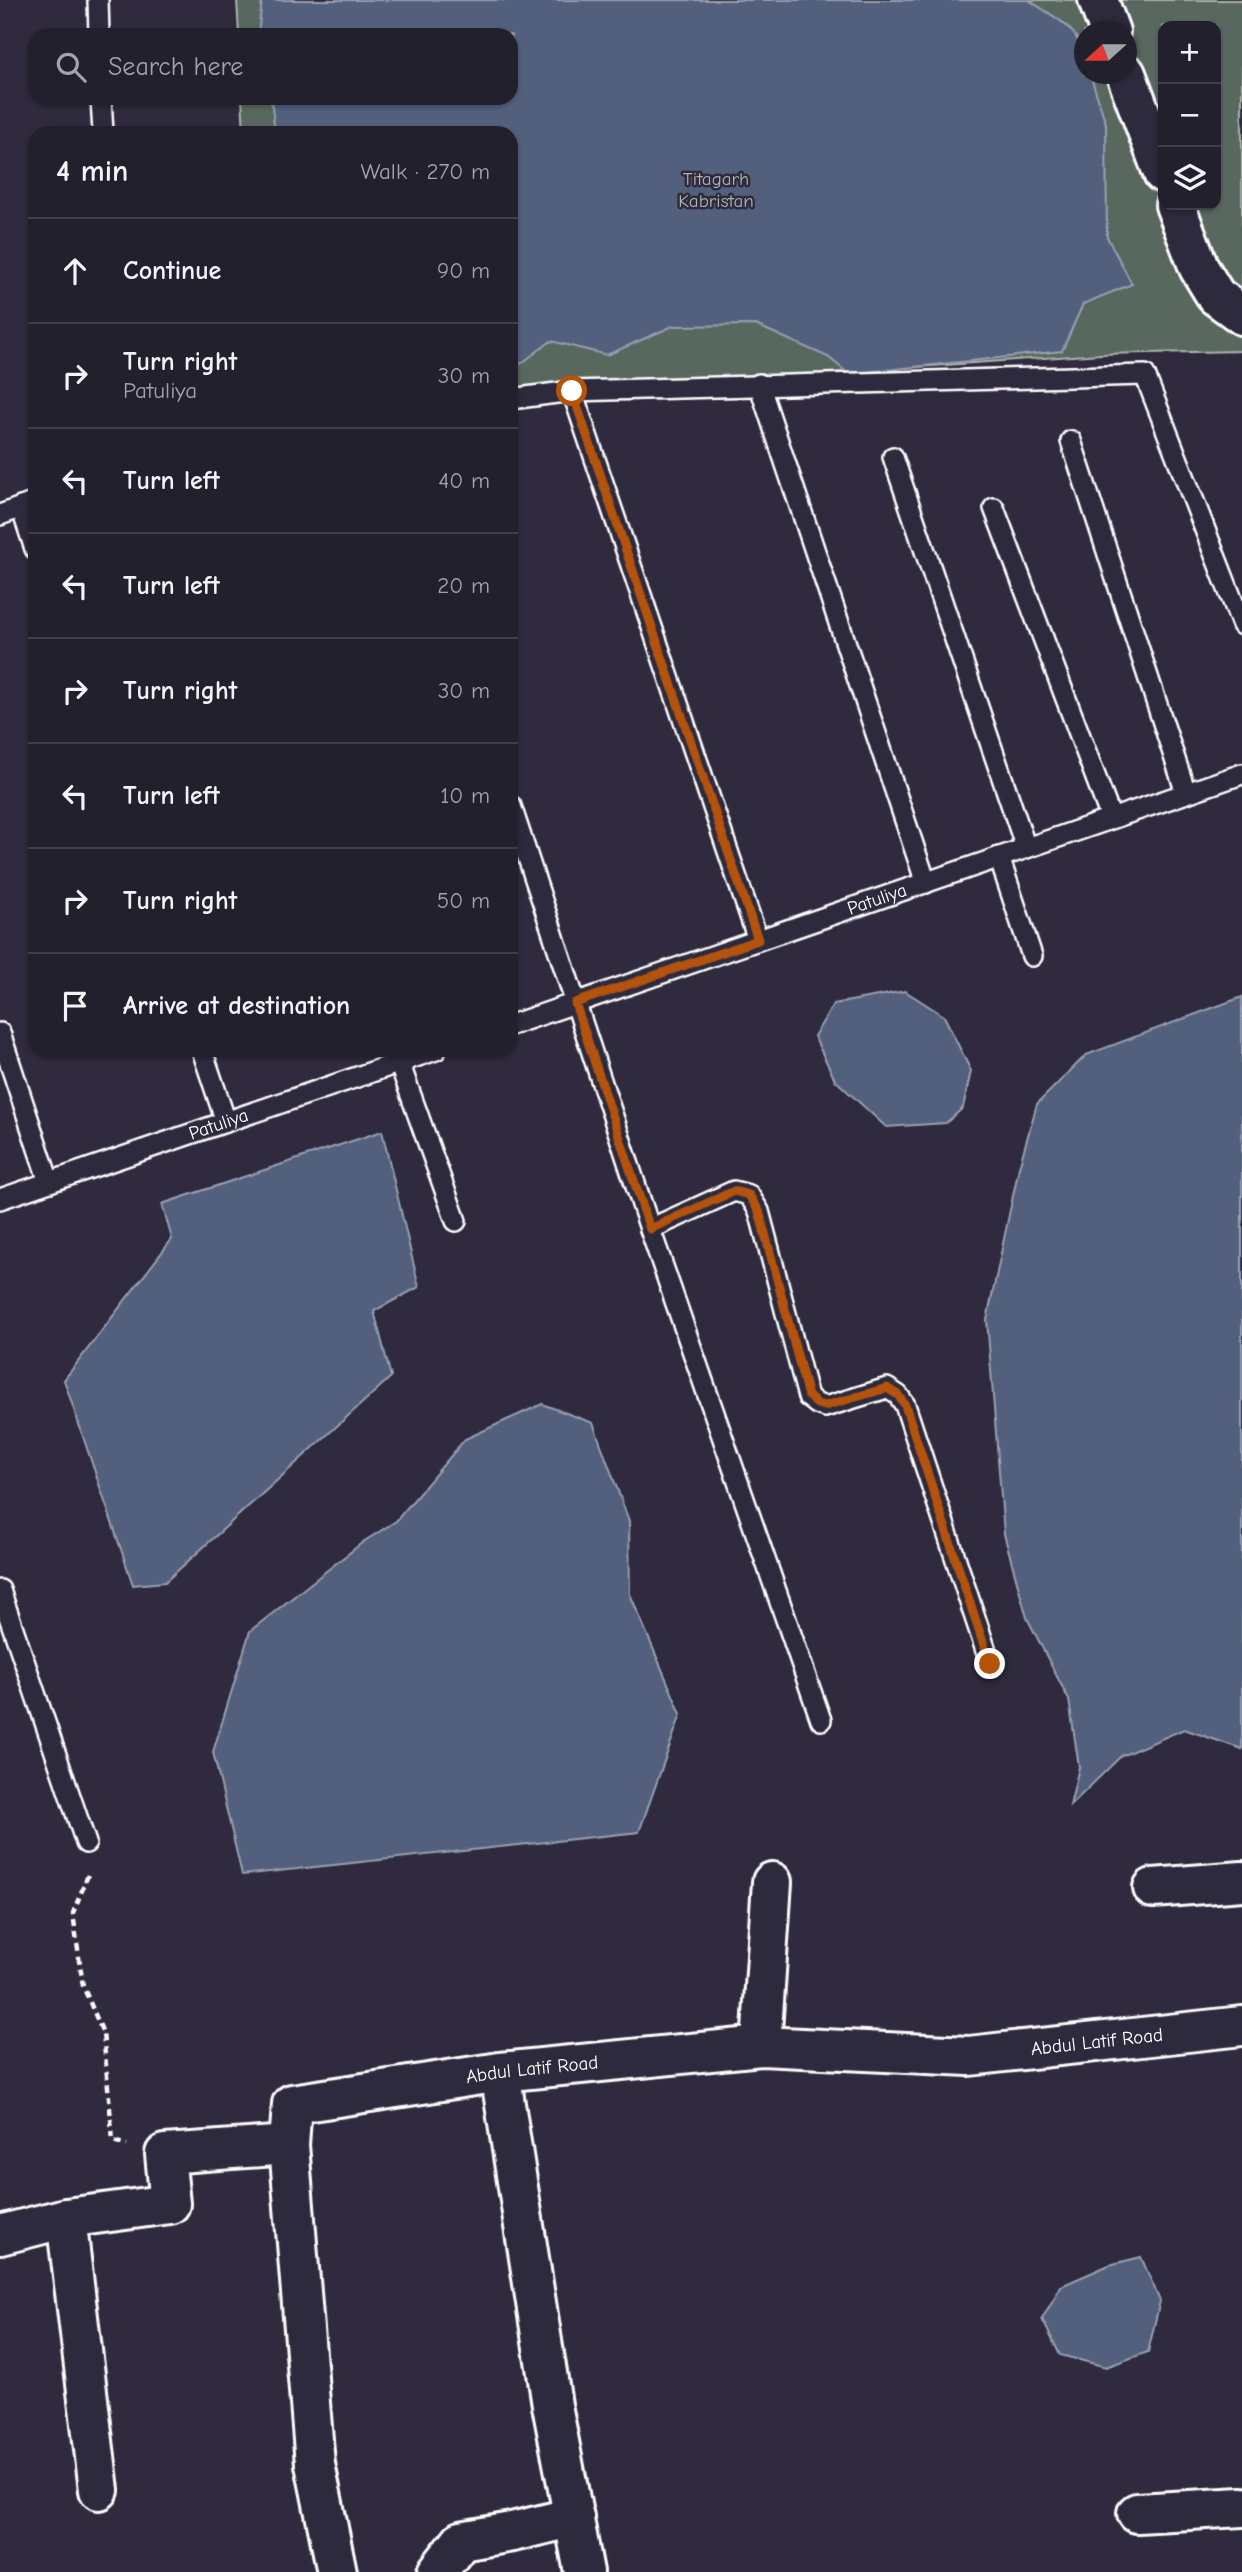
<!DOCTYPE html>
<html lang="en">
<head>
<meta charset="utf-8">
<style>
	body { margin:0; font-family:"Comic Neue",sans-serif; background:#2f2d3a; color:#f1f3f6 }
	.controls { position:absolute; right:21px; top:21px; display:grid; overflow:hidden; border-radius:14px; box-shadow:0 2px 5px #0004 }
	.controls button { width:63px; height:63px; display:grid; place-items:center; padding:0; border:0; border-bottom:2px solid #403e4a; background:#23202e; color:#f1f3f6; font:35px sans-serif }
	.compass { position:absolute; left:1074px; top:21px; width:63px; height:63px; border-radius:50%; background:#23202e; box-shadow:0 2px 5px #0004; rotate:249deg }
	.stop { position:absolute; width:21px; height:21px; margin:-16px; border:5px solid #b45309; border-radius:50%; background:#fff }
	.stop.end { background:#b45309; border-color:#fff; box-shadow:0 2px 7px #0008 }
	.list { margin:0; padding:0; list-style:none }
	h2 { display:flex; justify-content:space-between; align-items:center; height:91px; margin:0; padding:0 28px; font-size:30px }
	h2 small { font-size:23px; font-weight:400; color:#a3a3aa }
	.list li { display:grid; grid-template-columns:46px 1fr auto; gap:21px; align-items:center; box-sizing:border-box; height:105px; padding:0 28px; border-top:2px solid #403e4a }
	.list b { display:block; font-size:26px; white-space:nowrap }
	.list p { margin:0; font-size:23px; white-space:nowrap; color:#a3a3aa }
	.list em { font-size:23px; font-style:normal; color:#a3a3aa }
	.icon { flex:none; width:38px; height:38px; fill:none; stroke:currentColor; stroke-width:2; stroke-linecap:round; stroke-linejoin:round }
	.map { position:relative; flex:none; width:1242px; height:2572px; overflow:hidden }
	.search { position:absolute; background:#23202e; box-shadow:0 2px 5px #0004; left:28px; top:28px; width:490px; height:77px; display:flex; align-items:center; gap:18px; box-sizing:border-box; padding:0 24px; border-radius:21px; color:#a3a3aa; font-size:26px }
	.panel { position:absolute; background:#23202e; box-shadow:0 2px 5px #0004; left:28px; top:126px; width:490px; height:931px; border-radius:21px }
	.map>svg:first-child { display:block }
	.green { fill:#59685f; stroke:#acb4af; stroke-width:2; fill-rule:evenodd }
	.water { fill:#53617d; stroke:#98a0b1; stroke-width:2 }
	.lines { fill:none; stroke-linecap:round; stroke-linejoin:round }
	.lane-casing { stroke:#fff; stroke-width:24 }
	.street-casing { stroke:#fff; stroke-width:44 }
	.path { stroke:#fff; stroke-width:4.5; stroke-dasharray:7 5; stroke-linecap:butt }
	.lane { stroke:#2f2a3d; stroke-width:19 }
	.street { stroke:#2f2a3d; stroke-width:38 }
	.route { stroke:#b45309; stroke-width:9 }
	.labels { text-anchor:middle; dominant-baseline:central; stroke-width:5; stroke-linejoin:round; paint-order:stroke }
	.park-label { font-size:19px; fill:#acb4af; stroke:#2f2a3d }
	.street-label { font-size:19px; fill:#fff; stroke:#2f2a3d }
</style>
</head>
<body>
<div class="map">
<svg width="1242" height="2572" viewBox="0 0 1242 2572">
	<rect width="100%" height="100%" fill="#2f2a3d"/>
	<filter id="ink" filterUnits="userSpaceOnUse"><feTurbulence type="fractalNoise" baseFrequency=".0143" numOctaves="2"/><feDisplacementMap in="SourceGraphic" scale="14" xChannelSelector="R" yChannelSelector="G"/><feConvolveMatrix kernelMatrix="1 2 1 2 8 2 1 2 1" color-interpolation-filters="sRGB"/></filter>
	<g filter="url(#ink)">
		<path class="green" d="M 237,0 L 1242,0 L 1242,351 L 1101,354 L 511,396 L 511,133 L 244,133 L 242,98 L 511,98 L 511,35 L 239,35 ZM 1163,26 L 1216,26 L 1216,205 L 1163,205 ZM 1084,32 L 1126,32 L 1126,74 L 1084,74 Z"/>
		<g class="water">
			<path d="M 262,0 L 1029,0 C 1063,24 1084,27 1084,74 L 1090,74 L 1106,124 L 1107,237 L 1132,284 L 1083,304 L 1062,351 L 849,374 L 828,357 L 756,325 L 673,326 L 607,355 L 551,341 L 511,371 L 511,133 L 275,133 L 271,98 L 511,98 L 511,35 L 258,35 Z"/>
			<path d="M 905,991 L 944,1016 L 971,1071 L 963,1108 L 946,1123 L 886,1127 L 835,1080 L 814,1036 L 834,1004 Z"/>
			<path d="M 1242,997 L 1242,1749 L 1184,1729 L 1121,1756 L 1070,1806 L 1079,1767 L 1069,1700 L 1027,1618 L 1004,1534 L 987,1320 L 1019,1167 L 1037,1104 L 1086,1055 Z"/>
			<path d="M 382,1131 L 419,1287 L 374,1311 L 391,1377 L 165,1582 L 133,1585 L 64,1380 L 172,1239 L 162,1204 Z"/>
			<path d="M 542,1404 L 593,1423 L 629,1521 L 630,1594 L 681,1714 L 639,1832 L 242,1875 L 213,1752 L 250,1631 L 363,1542 L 396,1521 L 465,1439 Z"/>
			<path d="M 1141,2257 L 1160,2301 L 1148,2352 L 1106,2367 L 1060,2355 L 1042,2319 L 1061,2286 L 1109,2265 Z"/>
		</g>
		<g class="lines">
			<g class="lane-casing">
				<g id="lane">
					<path d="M 98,0 L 99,35"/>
					<path d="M 101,98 L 103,133"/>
					<path d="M 759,384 L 926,883"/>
					<path d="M 572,391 L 758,940"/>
					<path d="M 511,399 L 572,391 L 1145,375 L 1242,625"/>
					<path d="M 1071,441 L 1186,793"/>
					<path d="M 893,457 L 1026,848"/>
					<path d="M 21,507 L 35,549"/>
					<path d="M 994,508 L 1111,818"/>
					<path d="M 0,515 L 35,502"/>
					<path d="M 511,806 L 650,1229 L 821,1720"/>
					<path d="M 999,857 L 1032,956"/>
					<path id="s1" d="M 511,1025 L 1242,774"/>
					<path d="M 0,1033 L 49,1182"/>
					<path d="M 202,1050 L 226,1122"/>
					<path d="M 395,1051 L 456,1221"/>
					<path id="s2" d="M 0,1199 L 436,1050"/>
					<path d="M 650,1229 L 734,1191 L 749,1195 L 759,1211 L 808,1397 L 817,1404 L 825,1407 L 887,1388 L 898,1395 L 905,1405 L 990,1663"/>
					<path d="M 0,1590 L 86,1843"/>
				</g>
			</g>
			<g class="street-casing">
				<g id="street">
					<path d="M 1098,0 L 1110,32"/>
					<path d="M 1126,74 L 1163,173"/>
					<path d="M 1175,205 L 1199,268 L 1216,296 L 1242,315"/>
					<path d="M 1153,1888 L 1242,1881"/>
					<path d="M 761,2046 L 772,1882"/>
					<path d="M 500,2072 L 552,2405 L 584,2572"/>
					<path d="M 66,2218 L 99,2490"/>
					<path d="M 0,2235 L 66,2218 L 170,2204 L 165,2154 L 289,2145"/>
					<path d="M 1137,2513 L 1242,2507"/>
					<path id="s3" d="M 337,2572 L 315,2464 L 289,2145 L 292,2104 L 500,2072 L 761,2046 L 969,2056 L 1242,2026"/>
					<path d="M 437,2572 L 461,2541 L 512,2532 L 574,2517"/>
				</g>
			</g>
			<path class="path" d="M 88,1875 L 73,1913 L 83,1986 L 103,2033 L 113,2141 L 127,2145"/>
			<use href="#lane" class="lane"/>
			<use href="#street" class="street"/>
		</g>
	</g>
	<g class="lines" filter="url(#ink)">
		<path class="route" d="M 572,391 L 758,940 L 575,1003 L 650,1229 L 734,1191 L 749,1195 L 759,1211 L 808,1396 L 817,1404 L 825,1406 L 887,1388 L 898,1395 L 905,1405 L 990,1664"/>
	</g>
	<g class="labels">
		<g class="park-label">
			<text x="716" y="179">Titagarh<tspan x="716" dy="22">Kabristan</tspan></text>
		</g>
		<g class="street-label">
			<text stroke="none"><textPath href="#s1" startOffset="387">Patuliya</textPath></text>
			<text stroke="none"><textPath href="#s2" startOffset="231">Patuliya</textPath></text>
			<text stroke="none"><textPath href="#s3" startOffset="1281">Abdul Latif Road</textPath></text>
			<text stroke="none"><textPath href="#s3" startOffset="714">Abdul Latif Road</textPath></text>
		</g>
	</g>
</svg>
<div class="controls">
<button>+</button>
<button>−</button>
<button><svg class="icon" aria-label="layers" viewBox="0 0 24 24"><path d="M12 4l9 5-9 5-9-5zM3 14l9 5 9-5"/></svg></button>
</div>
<svg class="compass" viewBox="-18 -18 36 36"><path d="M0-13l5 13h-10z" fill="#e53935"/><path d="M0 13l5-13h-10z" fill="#a3a3aa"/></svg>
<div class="stop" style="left:572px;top:391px"></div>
<div class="stop end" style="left:990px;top:1664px"></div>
<div class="search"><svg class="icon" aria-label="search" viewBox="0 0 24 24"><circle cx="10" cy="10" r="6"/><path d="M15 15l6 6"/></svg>Search here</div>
<section class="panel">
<h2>4 min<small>Walk · 270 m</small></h2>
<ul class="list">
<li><svg class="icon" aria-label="ahead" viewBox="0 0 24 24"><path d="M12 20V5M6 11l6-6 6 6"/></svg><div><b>Continue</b></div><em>90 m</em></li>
<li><svg class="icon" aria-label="right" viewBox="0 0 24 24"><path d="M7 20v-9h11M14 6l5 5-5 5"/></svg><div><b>Turn right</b><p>Patuliya</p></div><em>30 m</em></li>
<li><svg class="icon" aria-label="left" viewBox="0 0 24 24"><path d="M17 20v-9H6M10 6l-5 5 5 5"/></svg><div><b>Turn left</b></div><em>40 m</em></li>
<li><svg class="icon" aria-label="left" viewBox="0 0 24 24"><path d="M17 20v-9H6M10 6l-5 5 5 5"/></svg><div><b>Turn left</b></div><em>20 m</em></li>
<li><svg class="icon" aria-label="right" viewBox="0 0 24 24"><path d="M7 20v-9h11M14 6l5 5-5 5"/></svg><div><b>Turn right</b></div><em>30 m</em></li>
<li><svg class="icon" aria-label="left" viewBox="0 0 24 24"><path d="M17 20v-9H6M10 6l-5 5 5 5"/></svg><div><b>Turn left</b></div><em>10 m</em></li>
<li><svg class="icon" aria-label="right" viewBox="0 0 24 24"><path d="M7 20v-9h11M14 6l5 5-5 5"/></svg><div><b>Turn right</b></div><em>50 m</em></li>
<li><svg class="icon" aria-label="arrive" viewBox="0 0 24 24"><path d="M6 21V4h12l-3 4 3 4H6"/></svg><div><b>Arrive at destination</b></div></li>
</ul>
</section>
</div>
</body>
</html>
